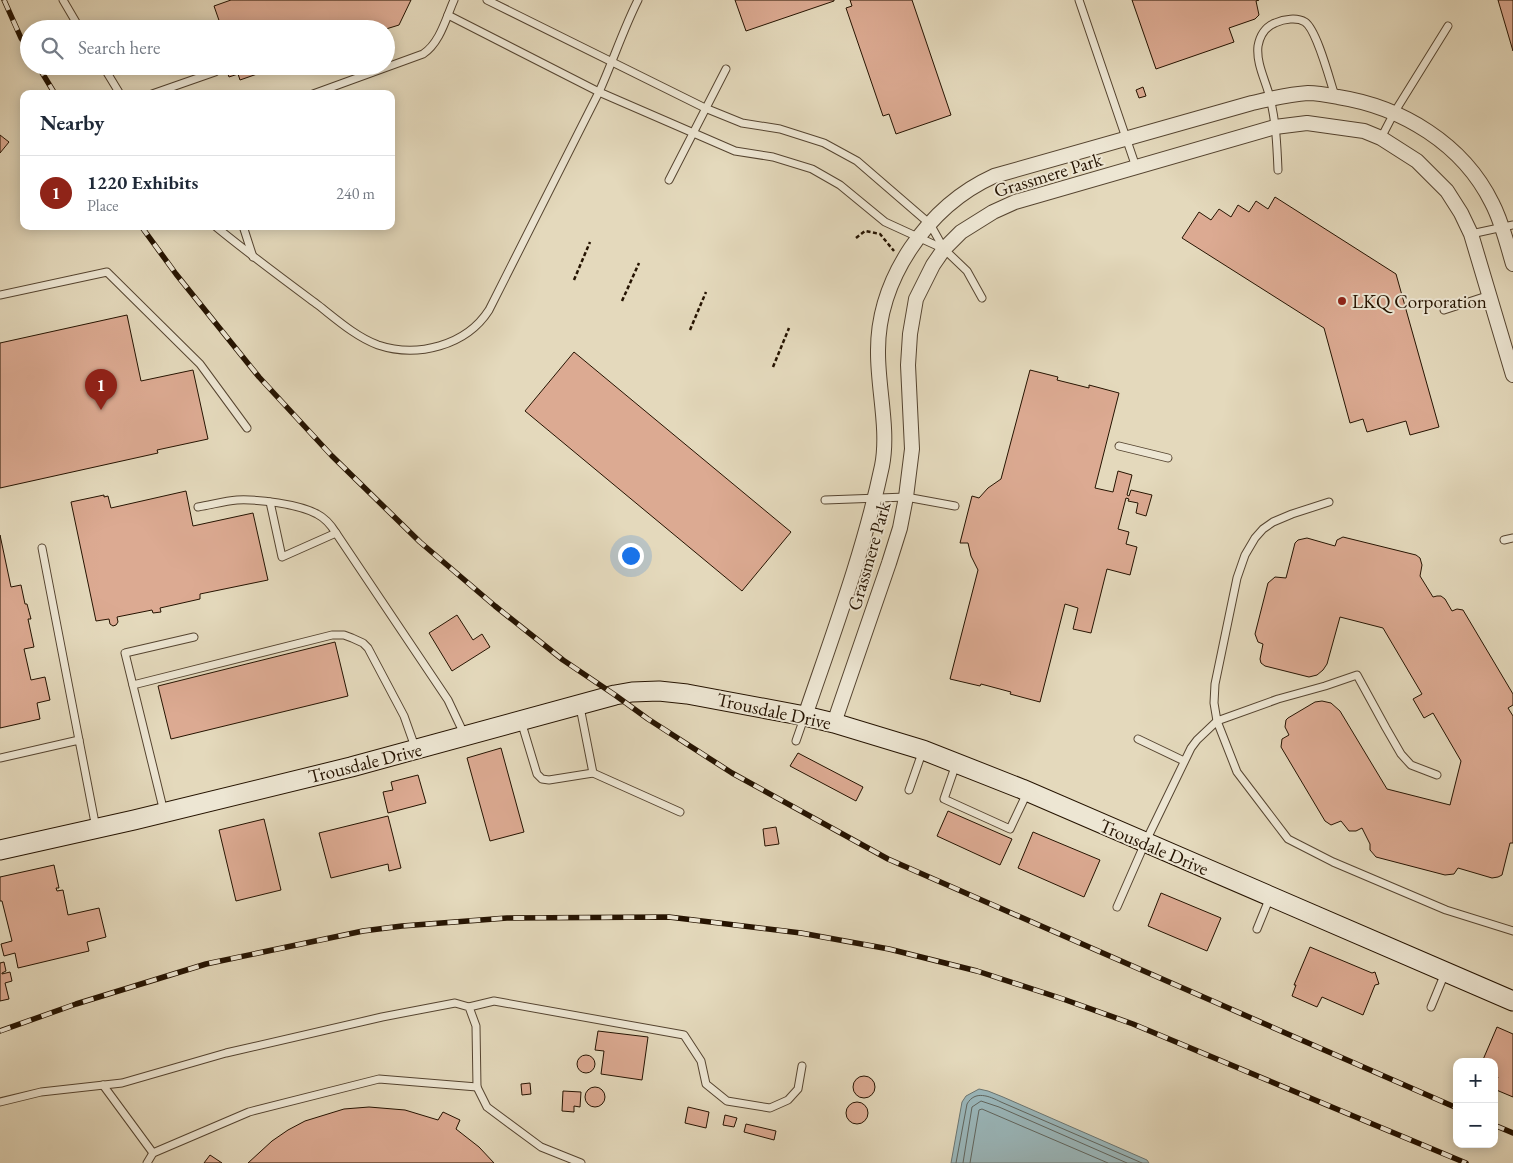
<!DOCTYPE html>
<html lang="en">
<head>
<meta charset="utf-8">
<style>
	body { margin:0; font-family:"EB Garamond",serif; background:#f6f6f7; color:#1f2937 }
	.controls { position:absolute; right:15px; bottom:15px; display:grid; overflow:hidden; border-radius:10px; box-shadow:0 2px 12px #0003 }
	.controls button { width:45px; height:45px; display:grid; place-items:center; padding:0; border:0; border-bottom:1px solid #e0e1e3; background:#fff; color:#1f2937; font:25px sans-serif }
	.you { position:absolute; left:630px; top:555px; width:18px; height:18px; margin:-12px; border:4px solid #fff; border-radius:50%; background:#1a73e8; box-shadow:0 0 0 8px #1a73e833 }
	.badge { display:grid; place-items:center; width:32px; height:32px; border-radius:50%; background:#8f2418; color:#fff; font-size:16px; font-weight:700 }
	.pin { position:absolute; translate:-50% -41px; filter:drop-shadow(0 1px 2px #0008) }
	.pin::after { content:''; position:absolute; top:26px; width:18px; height:15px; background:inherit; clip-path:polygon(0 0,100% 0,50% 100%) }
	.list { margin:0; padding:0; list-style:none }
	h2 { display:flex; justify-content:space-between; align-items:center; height:65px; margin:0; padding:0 20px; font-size:21px }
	h2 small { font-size:16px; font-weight:400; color:#747a83 }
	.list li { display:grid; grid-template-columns:32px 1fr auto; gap:15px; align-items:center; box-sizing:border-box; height:75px; padding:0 20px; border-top:1px solid #e0e1e3 }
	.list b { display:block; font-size:19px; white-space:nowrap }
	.list p { margin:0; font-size:16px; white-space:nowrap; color:#747a83 }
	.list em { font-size:16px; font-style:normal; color:#747a83 }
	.icon { flex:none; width:28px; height:28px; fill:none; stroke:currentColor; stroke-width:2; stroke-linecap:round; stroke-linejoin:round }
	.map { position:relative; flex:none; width:1513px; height:1163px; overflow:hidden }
	.search { position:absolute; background:#fff; box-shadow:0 2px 12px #0003; left:20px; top:20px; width:375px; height:55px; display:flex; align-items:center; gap:12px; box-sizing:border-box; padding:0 18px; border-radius:28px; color:#747a83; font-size:19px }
	.panel { position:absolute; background:#fff; box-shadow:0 2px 12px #0003; left:20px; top:90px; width:375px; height:140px; border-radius:10px }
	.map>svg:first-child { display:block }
	.water { fill:#9ab7bb; stroke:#6b7571 }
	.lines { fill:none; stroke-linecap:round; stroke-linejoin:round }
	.shore { stroke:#60655e; stroke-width:1 }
	.building { fill:#dcaa92; stroke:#251301 }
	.lane-casing { stroke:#554430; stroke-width:9 }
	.street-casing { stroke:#554430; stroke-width:16 }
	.secondary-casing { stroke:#251301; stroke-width:21 }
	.path { stroke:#251301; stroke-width:2.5; stroke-dasharray:4 2.5; stroke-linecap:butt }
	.lane { stroke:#ede6d3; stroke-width:7 }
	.street { stroke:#ede6d3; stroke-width:14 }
	.secondary { stroke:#ede6d3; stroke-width:19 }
	.rail-casing { stroke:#251301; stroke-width:5.5 }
	.rail { stroke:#ede6d3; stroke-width:4; stroke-dasharray:11; stroke-linecap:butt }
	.poi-dot { fill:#8f2418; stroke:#ede6d3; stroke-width:2 }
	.labels { text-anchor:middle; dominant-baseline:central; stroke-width:4; stroke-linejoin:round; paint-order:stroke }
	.street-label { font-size:19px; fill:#251301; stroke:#ede6d3 }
	.poi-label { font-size:19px; fill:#251301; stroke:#ede6d3; text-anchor:start }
</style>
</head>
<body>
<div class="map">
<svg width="1513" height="1163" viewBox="0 0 1513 1163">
	<rect width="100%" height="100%" fill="#e4d9bc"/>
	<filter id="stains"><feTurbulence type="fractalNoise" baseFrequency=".004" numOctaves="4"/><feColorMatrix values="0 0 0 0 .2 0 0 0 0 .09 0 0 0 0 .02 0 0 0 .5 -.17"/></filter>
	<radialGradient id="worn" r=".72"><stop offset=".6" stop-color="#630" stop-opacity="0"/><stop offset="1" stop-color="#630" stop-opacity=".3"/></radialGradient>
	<path class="water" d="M 979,1089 L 988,1091 L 1003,1097 L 1147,1160 L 1149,1163 L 951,1163 L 962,1102 L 966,1096 Z"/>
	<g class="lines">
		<g class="shore">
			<path d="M 956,1163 L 967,1104 C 975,1090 989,1096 1001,1102 L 1142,1163"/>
			<path d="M 963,1163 L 972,1107 L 981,1101 L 999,1107 L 1127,1163"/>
			<path d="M 970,1163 L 979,1110 L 982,1109 L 1108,1163"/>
		</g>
	</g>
	<g class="building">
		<path d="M 231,0 L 411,0 L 399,25 L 386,29 L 222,29 L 214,6 Z"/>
		<path d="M 735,0 L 834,0 L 834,1 L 746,31 Z"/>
		<path d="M 850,0 L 912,0 L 951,115 L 896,134 L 889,114 L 883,116 L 846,8 L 852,6 Z"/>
		<path d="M 1132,0 L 1259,0 L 1256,1 L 1259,15 L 1255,19 L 1229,28 L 1234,42 L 1156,69 Z"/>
		<path d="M 1498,0 L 1513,0 L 1513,51 Z"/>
		<path d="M 225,66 L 280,66 L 240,80 L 238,74 L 229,77 Z"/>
		<path d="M 1143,87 L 1146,96 L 1139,98 L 1136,90 Z"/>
		<path d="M 0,135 L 9,142 L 0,153 Z"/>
		<path d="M 1275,197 L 1396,274 L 1439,427 L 1410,435 L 1406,421 L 1367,432 L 1363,419 L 1350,423 L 1324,328 L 1182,238 L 1199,212 L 1211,220 L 1219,209 L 1231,217 L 1238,205 L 1249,212 L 1256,201 L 1268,209 Z"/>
		<path d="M 127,315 L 141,381 L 193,370 L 208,439 L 157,450 L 158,453 L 0,488 L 0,343 Z"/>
		<path d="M 574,352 L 791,532 L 742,591 L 525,411 Z"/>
		<path d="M 1030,370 L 1058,377 L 1057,380 L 1089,388 L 1089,385 L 1119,393 L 1095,488 L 1113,492 L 1118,471 L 1132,475 L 1127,495 L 1129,496 L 1131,490 L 1152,495 L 1146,516 L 1136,513 L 1138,503 L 1128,501 L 1129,499 L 1126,498 L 1118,529 L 1129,532 L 1126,544 L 1137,547 L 1130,575 L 1107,569 L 1091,633 L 1073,629 L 1078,608 L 1065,604 L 1040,702 L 1010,694 L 1011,692 L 981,684 L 980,686 L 950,679 L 978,570 L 971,556 L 968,543 L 960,543 L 972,496 L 979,498 L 988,488 L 1001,479 Z"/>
		<path d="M 186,491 L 193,526 L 253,513 L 268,580 L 200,594 L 200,599 L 160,608 L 161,612 L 153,613 L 152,610 L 117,617 L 118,622 L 116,625 L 113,626 L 110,624 L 109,619 L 96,621 L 71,502 L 104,495 L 104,497 L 108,496 L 111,508 Z"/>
		<path d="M 0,535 L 11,587 L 21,585 L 25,604 L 27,604 L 31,619 L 28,619 L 34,647 L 24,649 L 31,680 L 45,677 L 50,700 L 37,703 L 40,719 L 0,728 Z"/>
		<path d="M 1343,537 L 1416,555 L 1420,558 L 1422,565 L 1420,576 L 1433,597 L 1437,596 L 1441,596 L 1445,599 L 1452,611 L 1457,609 L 1463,610 L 1513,694 L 1513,705 L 1508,708 L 1513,716 L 1513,843 L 1510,843 L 1502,875 L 1498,877 L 1492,878 L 1458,868 L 1454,874 L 1445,875 L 1376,857 L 1370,850 L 1370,844 L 1362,828 L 1356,831 L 1349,831 L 1341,821 L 1331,825 L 1325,821 L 1281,747 L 1282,739 L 1289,735 L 1285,727 L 1286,720 L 1288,718 L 1315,702 L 1322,701 L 1331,703 L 1340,711 L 1387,789 L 1450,805 L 1461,761 L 1433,713 L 1424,718 L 1413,699 L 1422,694 L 1383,628 L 1340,617 L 1327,664 L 1323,670 L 1317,675 L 1309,677 L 1265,666 L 1261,663 L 1260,659 L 1263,644 L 1258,642 L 1255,634 L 1268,583 L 1275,577 L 1286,578 L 1295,543 L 1298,540 L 1307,538 L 1335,546 L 1337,540 Z"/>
		<path d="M 457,615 L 473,640 L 482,634 L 490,647 L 452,671 L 429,633 Z"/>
		<path d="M 335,642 L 348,696 L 171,739 L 158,686 Z"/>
		<path d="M 501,748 L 524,832 L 490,841 L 467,758 Z"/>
		<path d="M 798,753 L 863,787 L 856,801 L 790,766 Z"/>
		<path d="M 418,775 L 426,803 L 388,813 L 383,792 L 393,790 L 391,782 Z"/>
		<path d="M 948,811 L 1012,839 L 1000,865 L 937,836 Z"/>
		<path d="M 388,816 L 401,868 L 389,871 L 388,864 L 331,878 L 319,833 Z"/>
		<path d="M 264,819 L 281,890 L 236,901 L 219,830 Z"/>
		<path d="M 776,827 L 779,844 L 765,846 L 763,829 Z"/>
		<path d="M 1033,832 L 1100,860 L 1084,897 L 1018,868 Z"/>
		<path d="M 54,865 L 59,888 L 56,888 L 57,891 L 63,890 L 68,915 L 99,908 L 106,937 L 87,942 L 89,951 L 18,968 L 15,953 L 4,956 L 1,944 L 12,941 L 2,901 L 0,901 L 0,877 Z"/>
		<path d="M 1161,893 L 1221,918 L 1207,951 L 1148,926 Z"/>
		<path d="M 1310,947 L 1372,973 L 1375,972 L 1379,984 L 1375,985 L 1363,1015 L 1322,997 L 1317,1007 L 1292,996 L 1296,985 L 1294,985 Z"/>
		<path d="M 4,962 L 6,971 L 2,973 L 2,974 L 10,972 L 12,981 L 5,983 L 9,999 L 0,1001 L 0,963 Z"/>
		<path d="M 1497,1027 L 1513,1034 L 1513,1097 L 1494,1089 L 1498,1077 L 1494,1075 L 1494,1062 L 1482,1062 Z"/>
		<path d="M 598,1031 L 648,1037 L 642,1080 L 601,1074 L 604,1051 L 595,1050 Z"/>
		<circle cx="586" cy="1064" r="9"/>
		<circle cx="864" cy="1087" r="11"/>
		<path d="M 530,1083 L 531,1094 L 522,1095 L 521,1084 Z"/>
		<circle cx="595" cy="1097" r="10"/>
		<path d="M 563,1091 L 581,1092 L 580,1107 L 574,1106 L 574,1112 L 562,1111 Z"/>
		<circle cx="857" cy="1113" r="11"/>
		<path d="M 369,1107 L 405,1110 L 438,1120 L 443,1112 L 460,1120 L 456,1129 L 479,1147 L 494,1163 L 248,1163 L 272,1141 L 288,1130 L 305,1121 L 344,1109 Z"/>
		<path d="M 688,1107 L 709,1112 L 706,1128 L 685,1123 Z"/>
		<path d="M 725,1115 L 737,1118 L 734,1127 L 723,1125 Z"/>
		<path d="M 746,1124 L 776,1131 L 774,1140 L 744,1132 Z"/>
		<path d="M 210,1155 L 222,1163 L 204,1163 Z"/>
	</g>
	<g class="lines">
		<g class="lane-casing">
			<g id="lane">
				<path d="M 63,0 L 80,29"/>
				<path d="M 487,0 L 705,108 L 742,123 L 780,129 L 824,143 L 857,161 L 930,224 L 944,249 L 967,271 L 982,298"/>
				<path d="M 1079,0 L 1136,167"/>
				<path d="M 448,15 L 599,92 L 735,151 L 773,157 L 812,169 L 840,185 L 885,222 L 944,249"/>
				<path d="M 103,66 L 120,94"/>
				<path d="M 152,94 L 215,72"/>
				<path d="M 313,94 L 423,54 C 440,43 446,18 454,0"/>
				<path d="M 1381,138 L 1394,113 L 1448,26"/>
				<path d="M 1278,170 C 1277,146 1276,122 1270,98 C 1266,81 1256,64 1258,46 C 1260,35 1265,27 1275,23 C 1284,19 1297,17 1305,22 C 1317,30 1330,81 1335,96"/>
				<path d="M 669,180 L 726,69"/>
				<path d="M 215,226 C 249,254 283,279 318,305 C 336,319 356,337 378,345 C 417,358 466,346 489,310 L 599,92 C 613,61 623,30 638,0"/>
				<path d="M 243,226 L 253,257"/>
				<path d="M 1471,234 L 1513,225"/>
				<path d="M 0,295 L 107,272 L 200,364 L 247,428"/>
				<path d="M 1444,310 L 1490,295"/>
				<path d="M 1119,446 L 1168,458"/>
				<path d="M 825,500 L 906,497 L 955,506"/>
				<path d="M 270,502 L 282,557 L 336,533"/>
				<path d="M 1329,502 L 1292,514 L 1273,522 L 1263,529 L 1255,538 L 1245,555 L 1237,578 L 1215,684 L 1214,703 L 1217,721 L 1278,699 L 1325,686 L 1357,675 L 1386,728 L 1401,754 L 1411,765 L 1437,775"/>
				<path d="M 198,507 C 211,505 224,501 237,500 C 258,499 299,504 317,514 C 325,518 331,525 336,533 L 448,700 L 465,736"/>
				<path d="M 1504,540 L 1513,538"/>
				<path d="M 42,548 L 79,740"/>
				<path d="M 133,685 L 332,635 L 344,635 L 352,638 L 363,643 L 368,648 L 404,716 L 415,747"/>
				<path d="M 580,707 L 593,773"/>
				<path d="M 521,721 L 537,774 L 542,779 L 549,780 L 593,773 L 680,812"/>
				<path d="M 1138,739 L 1184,761"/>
				<path d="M 796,741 L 804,718"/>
				<path d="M 0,758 L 79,740 L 96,828"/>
				<path d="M 956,764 L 944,799 L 1010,829 L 1027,793"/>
				<path d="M 909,790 L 923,750"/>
				<path d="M 164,812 L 125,653 L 194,637"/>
				<path d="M 1117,907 L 1145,843 L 1191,748 L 1197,740 L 1217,721 L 1237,772 L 1288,839 L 1333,862 L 1446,910 L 1513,931"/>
				<path d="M 1257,929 L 1270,897"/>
				<path d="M 469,1007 L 494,1001 L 684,1035 L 701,1061 L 706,1084 L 727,1101 L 770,1108 L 788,1100 L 798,1089 L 802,1066"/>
				<path d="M 1431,1007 L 1445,973"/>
				<path d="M 103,1085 L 153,1153"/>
				<path d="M 0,1102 L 41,1092 L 122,1083 L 226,1053 L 382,1017 L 455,1003 L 469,1007 L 476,1026 L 477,1087 L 487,1107 L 541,1147 L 581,1163"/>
				<path d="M 147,1163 L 153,1153 L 249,1112 L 379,1079 L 477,1087"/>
			</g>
		</g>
		<g class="street-casing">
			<g id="street">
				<path d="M 805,716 C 833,634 864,551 882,466 C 889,430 878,390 878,353 C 877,279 928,206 994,176 L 1252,103 C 1270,99 1289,94 1308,93 C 1318,93 1328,95 1338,97 C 1402,107 1463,144 1492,203 C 1502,222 1507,244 1513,264"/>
				<path d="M 834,723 L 889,563 L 900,528 L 906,497 L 912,449 L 908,365 L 910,334 L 916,299 L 933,265 L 944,249 L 961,232 L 993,212 L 1015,202 L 1275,127 L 1307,123 L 1364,131 L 1381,138 L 1417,161 L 1447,191 L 1461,213 L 1471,234 L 1513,375"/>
			</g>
		</g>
		<g class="secondary-casing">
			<path id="secondary" d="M 0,850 L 134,820 L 351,767 L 615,695 L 632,692 L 659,691 L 687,694 L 805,716 L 834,723 L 923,750 L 1022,789 L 1513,1001"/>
		</g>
		<g class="path">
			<path d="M 856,238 L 865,231 L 880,234 L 894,251"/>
			<path d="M 574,280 L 590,242"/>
			<path d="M 622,301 L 639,263"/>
			<path d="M 690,330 L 706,292"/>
			<path d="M 773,367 L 789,328"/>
		</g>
		<use href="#lane" class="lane"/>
		<use href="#street" class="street"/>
		<use href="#secondary" class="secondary"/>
		<g class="rail-casing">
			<g id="rail">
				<path d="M 4,0 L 21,38 L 29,50"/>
				<path d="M 38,66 L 55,94"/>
				<path d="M 141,226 L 176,274 L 259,377 L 332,456 L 420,542 L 495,606 L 563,660 L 615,695 L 648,719 L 732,773 L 888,859 L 1457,1108"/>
				<path d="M 0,1031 L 76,1004 L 206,964 L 363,931 L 402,926 L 507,918 L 669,917 L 801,933 L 889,949 L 977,971 L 1063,999 L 1133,1024 L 1466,1163"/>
				<path d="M 1494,1125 L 1513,1133"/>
			</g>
		</g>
		<use href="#rail" class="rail"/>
	</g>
	<circle class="poi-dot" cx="1342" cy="301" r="5"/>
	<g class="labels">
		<g class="street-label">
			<text transform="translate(1048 175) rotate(-17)">Grassmere Park</text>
			<text transform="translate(869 556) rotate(-74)">Grassmere Park</text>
			<text transform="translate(774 711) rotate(12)">Trousdale Drive</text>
			<text transform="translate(365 763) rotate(-14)">Trousdale Drive</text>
			<text transform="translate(1154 847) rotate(23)">Trousdale Drive</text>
		</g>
		<g class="poi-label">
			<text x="1352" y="301">LKQ Corporation</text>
		</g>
	</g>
	<rect width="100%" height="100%" filter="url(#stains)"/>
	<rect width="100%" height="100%" fill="url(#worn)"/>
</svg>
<div class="controls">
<button>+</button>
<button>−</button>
</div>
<div class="you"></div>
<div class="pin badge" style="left:101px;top:410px">1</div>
<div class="search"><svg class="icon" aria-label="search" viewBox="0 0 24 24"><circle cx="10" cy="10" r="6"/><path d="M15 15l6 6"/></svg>Search here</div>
<section class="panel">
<h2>Nearby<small></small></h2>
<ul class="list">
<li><span class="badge">1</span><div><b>1220 Exhibits</b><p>Place</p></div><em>240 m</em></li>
</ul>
</section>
</div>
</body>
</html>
